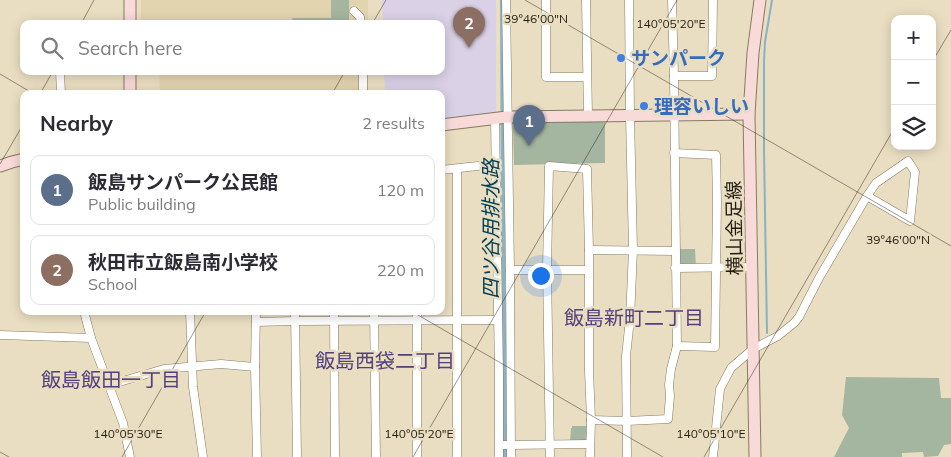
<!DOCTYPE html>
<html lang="en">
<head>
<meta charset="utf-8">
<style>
	body { margin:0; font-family:Mulish,"Noto Sans JP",sans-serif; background:#f2f2f3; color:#2b2b33 }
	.controls { position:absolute; right:15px; top:15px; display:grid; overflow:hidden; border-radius:10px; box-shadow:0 2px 12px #0003 }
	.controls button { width:45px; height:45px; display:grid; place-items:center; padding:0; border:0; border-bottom:1px solid #e1e1e2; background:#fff; color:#2b2b33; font:25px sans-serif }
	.you { position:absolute; left:540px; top:275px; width:18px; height:18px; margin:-12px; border:4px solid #fff; border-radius:50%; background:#1a73e8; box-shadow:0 0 0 8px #1a73e833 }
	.badge { display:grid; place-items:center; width:32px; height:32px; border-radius:50%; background:#8559d3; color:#fff; font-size:16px; font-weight:700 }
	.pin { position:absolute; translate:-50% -41px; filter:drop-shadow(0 1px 2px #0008) }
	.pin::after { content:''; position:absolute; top:26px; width:18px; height:15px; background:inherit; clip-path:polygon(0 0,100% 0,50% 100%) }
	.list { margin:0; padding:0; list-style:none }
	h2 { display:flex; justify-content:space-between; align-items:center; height:65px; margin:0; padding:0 20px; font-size:21px }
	h2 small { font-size:16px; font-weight:400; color:#7c7c81 }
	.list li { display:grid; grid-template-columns:32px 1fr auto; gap:15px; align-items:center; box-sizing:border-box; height:70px; margin:0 10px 10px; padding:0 10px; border:1px solid #e1e1e2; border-radius:10px }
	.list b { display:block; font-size:19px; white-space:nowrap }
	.list p { margin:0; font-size:16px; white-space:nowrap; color:#7c7c81 }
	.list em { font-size:16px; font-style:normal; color:#7c7c81 }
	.icon { flex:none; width:28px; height:28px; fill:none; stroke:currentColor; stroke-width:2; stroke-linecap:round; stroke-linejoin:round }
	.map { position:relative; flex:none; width:951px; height:457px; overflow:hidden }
	.search { position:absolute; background:#fff; box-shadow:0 2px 12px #0003; left:20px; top:20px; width:425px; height:55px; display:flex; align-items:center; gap:12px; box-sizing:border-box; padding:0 18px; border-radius:10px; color:#7c7c81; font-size:19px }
	.panel { position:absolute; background:#fff; box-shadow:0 2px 12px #0003; left:20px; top:90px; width:425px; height:225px; border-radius:10px }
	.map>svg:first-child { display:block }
	.built { fill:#e3d4b0 }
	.education { fill:#dad1e6 }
	.green { fill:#a4b69f }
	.water { fill:#89b2c4 }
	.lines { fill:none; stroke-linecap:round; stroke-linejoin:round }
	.stream { stroke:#89b2c4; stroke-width:2 }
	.street-casing { stroke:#867b61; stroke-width:9 }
	.secondary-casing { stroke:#867b61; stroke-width:13 }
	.street { stroke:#fff; stroke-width:8 }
	.secondary { stroke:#f8dad9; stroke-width:11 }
	.ticks { fill:none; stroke:#211c12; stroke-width:1; stroke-opacity:0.45 }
	.shop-dot { fill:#3f7fe0; stroke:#eadec2; stroke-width:2 }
	.labels { text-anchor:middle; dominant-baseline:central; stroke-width:5; stroke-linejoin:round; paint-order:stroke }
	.shop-label { font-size:19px; font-weight:bold; fill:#366cbe; stroke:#eadec2; text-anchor:start }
	.street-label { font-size:19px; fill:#211c12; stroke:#eadec2 }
	.water-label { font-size:20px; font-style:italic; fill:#054155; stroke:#eadec2 }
	.neighbourhood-label { font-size:20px; fill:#54407d; stroke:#eadec2 }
	.ticks-label { font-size:12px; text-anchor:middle; fill:#211c12; stroke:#eadec2; stroke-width:5; stroke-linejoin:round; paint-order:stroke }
</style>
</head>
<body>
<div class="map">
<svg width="951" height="457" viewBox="0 0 951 457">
	<rect width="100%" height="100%" fill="#eadec2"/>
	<g class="built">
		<rect x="141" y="0" width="227" height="24"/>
		<path d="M 159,71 L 368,71 L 368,94 L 160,94 Z"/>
	</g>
	<path class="education" d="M 382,0 L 496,0 L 496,114 L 441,119 L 441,94 L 385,94 L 384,71 L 441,71 L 441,24 L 383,24 Z"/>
	<g class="green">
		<path d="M 331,0 L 349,0 L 349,24 L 293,24 L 292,18 L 331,18 Z"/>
		<path d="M 605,120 L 605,163 L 514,165 L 513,128 L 515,121 Z"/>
		<path d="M 680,249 L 695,249 L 696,266 L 682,266 L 679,263 Z"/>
		<path d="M 846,377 L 939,378 L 941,398 L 951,398 L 951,444 L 944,445 L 938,456 L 924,457 L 923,452 L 902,453 L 902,457 L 834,457 L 849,428 L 842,415 Z"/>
		<path d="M 572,426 L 588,426 L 587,440 L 585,442 L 570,442 L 571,428 L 572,428 Z"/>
	</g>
	<path class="water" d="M 500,0 L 503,0 L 507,457 L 502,457 Z"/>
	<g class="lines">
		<path class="stream" d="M 767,333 L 764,151 L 764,61 L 765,42 L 772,0"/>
		<g class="street-casing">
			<g id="street">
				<path d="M 506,0 L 510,270 L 511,457"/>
				<path d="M 546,0 L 546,77 L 587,77"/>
				<path d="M 586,0 L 588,116"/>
				<path d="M 354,11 L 360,17 L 361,24"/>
				<path d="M 60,71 L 61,94"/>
				<path d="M 363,71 L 363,94"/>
				<path d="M 674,76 L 712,76 L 713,0"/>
				<path d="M 495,119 L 499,374 L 499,457"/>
				<path d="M 674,153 L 716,155 L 717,201 L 715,347 L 677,346"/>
				<path d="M 457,169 L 457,457"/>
				<path d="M 441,170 L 496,164"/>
				<path d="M 589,250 L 675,251"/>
				<path d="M 675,268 L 752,267"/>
				<path d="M 510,270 L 588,270"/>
				<path d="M 84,311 L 91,338 L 123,423 L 130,457"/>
				<path d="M 190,311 L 193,387 L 203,457"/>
				<path d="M 256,311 L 255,367 L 257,457"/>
				<path d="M 295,311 L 297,457"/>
				<path d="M 334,311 L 335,457"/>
				<path d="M 374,311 L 376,457"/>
				<path d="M 417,311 L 417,457"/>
				<path d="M 256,322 L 295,321 L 498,320"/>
				<path d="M 0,335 L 91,338"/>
				<path d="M 109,385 L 164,369 L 221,364 L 255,367"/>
				<path d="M 591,420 L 627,421 L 668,419 L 670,396 L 669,385 L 671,369 L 677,346 L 674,76 L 672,0"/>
				<path d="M 500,445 L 590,444"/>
				<path d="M 550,457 L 547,269 L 549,166 L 587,169 L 589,250 L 589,371 L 591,420 L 590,457"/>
				<path d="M 627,457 L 626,356 L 630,319 L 633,250 L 630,116 L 629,0"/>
				<path d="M 713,457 L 720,389 L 731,368 L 753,349 L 778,336 L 794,323 L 799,317 L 819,278 L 867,196 L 876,183 L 908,161 L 915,172 L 910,221 L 867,196"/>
			</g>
		</g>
		<g class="secondary-casing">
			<g id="secondary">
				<path d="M 130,0 L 130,24"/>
				<path d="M 130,71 L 130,94"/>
				<path d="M 441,125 L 507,117 L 749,114"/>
				<path d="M 0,166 L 12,162 L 24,159"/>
				<path d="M 755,457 L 749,114 L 753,53 L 760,0"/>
			</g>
		</g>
		<use href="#street" class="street"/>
		<use href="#secondary" class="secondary"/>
	</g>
	<path class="ticks" d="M 525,0 L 951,246M 81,24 L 94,0M 372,24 L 386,0M 932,62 L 951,30M 0,74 L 34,94M 40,94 L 53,71M 332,94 L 345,71M 0,164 L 24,123M 411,311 L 663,457M 0,452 L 9,457M 122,457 L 206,311M 413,457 L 677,0M 704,457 L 895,127"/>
	<g class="shop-dot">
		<circle cx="621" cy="58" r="5"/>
		<circle cx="644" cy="106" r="5"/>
	</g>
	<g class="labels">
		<g class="shop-label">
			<text x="631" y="58">サンパーク</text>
			<text x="654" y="106">理容いしい</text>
		</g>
		<g class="street-label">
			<text transform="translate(734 228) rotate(-91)">横山金足線</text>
		</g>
		<g class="water-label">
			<text transform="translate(490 229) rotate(-90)">四ツ谷用排水路</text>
		</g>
		<g class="neighbourhood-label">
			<text x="634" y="317">飯島新町二丁目</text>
			<text x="385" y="360">飯島西袋二丁目</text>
			<text x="111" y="379">飯島飯田一丁目</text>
		</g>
	</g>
	<g class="ticks-label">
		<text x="536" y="23">39°46'00"N</text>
		<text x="671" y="28">140°05'20"E</text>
		<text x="898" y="244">39°46'00"N</text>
		<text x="128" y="438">140°05'30"E</text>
		<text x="419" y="438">140°05'20"E</text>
		<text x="711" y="438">140°05'10"E</text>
	</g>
</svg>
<div class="controls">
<button>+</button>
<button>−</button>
<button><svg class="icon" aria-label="layers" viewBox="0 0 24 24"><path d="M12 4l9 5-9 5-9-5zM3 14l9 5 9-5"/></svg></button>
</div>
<div class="you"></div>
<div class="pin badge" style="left:529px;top:146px;background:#5c6f8a">1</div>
<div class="pin badge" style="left:469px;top:48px;background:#8d6e63">2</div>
<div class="search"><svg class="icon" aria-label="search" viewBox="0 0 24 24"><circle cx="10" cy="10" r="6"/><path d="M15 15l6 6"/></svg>Search here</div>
<section class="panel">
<h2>Nearby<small>2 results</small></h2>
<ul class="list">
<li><span class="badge" style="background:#5c6f8a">1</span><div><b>飯島サンパーク公民館</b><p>Public building</p></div><em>120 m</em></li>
<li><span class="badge" style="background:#8d6e63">2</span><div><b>秋田市立飯島南小学校</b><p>School</p></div><em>220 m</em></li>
</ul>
</section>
</div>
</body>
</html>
